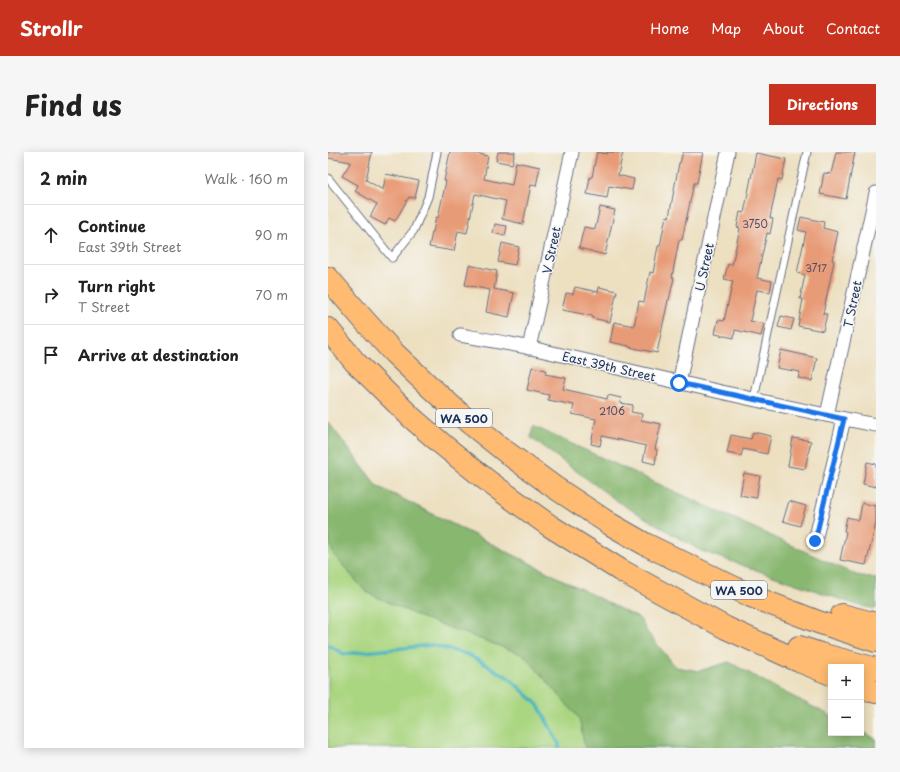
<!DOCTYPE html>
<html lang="en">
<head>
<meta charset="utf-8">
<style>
	body { margin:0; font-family:"Playpen Sans",sans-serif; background:#f6f6f6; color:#222 }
	.controls { position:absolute; right:12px; bottom:12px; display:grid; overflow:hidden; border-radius:0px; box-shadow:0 2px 10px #0003 }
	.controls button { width:36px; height:36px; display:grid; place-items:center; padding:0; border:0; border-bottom:1px solid #e0e0e0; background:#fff; color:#222; font:20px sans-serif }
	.stop { position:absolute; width:12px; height:12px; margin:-9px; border:3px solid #1a73e8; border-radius:50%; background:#fff }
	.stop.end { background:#1a73e8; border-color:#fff; box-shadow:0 1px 4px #0008 }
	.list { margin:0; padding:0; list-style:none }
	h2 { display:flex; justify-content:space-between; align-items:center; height:52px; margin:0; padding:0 16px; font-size:17px }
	h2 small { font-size:13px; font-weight:400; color:#767676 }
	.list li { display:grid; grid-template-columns:26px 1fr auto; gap:12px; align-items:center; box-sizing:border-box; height:60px; padding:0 16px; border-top:1px solid #e0e0e0 }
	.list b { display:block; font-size:15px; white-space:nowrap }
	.list p { margin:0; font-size:13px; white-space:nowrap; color:#767676 }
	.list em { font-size:13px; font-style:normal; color:#767676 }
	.icon { flex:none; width:22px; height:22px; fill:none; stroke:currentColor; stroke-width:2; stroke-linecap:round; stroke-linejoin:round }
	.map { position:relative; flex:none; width:548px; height:596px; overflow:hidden; border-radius:0px }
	header { display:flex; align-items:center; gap:24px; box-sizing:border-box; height:56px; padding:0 20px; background:#c8321e; color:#fff }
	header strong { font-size:19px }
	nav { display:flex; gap:22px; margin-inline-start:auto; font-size:14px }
	.intro { display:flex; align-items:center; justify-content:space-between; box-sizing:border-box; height:96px; padding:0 24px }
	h1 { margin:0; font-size:28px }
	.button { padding:10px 18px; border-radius:0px; background:#c8321e; color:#fff; font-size:14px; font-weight:700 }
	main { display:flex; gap:24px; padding:0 24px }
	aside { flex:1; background:#fff; border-radius:0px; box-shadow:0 2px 10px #0003 }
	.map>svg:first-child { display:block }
	.green { fill:#abd681; stroke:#638270 }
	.forest { fill:#88b76f; stroke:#527366 }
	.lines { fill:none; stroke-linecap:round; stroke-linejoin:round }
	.stream { stroke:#45b4be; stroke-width:3.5 }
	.building { fill:#e89b77 }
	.service-casing { stroke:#646d81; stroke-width:9 }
	.minor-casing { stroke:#646d81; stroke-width:15 }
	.motorway-casing { stroke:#646d81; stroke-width:24 }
	.service { stroke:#fff; stroke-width:7 }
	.minor { stroke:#fff; stroke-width:13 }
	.motorway { stroke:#febb71; stroke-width:22 }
	.route { stroke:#1a73e8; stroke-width:5 }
	.labels { text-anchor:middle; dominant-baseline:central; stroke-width:3; stroke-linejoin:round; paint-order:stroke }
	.number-label { font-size:10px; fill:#4e4a64 }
	.shield { fill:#f6f6f2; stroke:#5d6b8a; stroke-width:1 }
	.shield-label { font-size:11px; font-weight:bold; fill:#1b2f5e }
	.street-label { font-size:12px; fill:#1b2f5e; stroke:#f6f6f2 }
</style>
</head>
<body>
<header>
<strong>Strollr</strong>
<nav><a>Home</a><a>Map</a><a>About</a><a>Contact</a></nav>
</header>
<div class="intro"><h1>Find us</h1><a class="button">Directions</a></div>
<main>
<aside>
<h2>2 min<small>Walk · 160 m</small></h2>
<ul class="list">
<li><svg class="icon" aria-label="ahead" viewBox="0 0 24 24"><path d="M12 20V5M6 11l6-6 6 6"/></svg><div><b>Continue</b><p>East 39th Street</p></div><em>90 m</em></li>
<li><svg class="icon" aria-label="right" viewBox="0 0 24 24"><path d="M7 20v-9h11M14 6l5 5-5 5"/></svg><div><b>Turn right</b><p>T Street</p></div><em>70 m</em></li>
<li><svg class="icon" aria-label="arrive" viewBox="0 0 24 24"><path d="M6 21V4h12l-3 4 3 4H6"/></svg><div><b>Arrive at destination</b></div></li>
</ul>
</aside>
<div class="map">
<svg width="548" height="596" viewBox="0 0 548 596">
	<rect width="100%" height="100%" fill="#f6f6f2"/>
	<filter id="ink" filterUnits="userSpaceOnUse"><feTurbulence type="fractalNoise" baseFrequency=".025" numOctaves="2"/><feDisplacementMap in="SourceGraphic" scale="8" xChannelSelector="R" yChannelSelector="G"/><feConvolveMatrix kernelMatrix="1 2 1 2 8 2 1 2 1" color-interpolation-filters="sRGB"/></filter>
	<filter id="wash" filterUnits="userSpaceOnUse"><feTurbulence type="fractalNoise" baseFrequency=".012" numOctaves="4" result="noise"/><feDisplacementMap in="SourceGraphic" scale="16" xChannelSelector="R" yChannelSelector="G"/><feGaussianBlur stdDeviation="0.9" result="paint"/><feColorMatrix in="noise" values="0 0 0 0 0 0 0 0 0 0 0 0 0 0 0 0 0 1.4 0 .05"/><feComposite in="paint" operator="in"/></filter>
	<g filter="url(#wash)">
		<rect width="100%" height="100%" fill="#ede0c1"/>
		<path class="green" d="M 0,270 L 49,334 L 312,467 L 302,518 L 503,564 L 503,581 L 533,581 L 533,579 L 548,587 L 548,596 L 0,596 Z"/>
		<g class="forest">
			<path d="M 0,270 L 49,334 L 312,467 L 319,480 L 348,515 L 371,519 L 401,510 L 452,538 L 503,564 L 503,581 L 533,581 L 533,579 L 548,587 L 548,596 L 257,596 L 251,566 L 196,503 L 92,465 L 38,440 L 5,402 L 0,383 Z"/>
			<path d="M 205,274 L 528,423 L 548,426 L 548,457 L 529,453 L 373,399 L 292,351 L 203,286 Z"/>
		</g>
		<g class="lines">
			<path class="stream" d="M 0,493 L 16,502 L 105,493 L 141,503 L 181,526 L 210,553 L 231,592 L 231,596"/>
		</g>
		<g id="blocks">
			<g class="building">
				<path d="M 0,0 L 44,0 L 38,28 L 55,38 L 58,22 L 91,29 L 87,46 L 81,45 L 67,69 L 61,66 L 57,73 L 42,65 L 49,52 L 27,39 L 30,33 L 14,24 L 23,10 L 0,6 Z"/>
				<path d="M 122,0 L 142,0 L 160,4 L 156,27 L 184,33 L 188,10 L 212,15 L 208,34 L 203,33 L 195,72 L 174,67 L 178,49 L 147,42 L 139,81 L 130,79 L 126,99 L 101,95 L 104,80 L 105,80 L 108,65 L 110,66 L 118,29 L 116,29 Z"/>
				<path d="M 170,0 L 187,0 L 184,12 L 168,9 Z"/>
				<path d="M 269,0 L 279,2 L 279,0 L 295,0 L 290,23 L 306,27 L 304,38 L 281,34 L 279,46 L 259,42 L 262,25 L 264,25 Z"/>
				<path d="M 355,0 L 375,0 L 369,31 L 366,31 L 354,88 L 351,88 L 344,125 L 346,126 L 341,148 L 340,148 L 329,201 L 301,195 L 301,194 L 282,190 L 286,170 L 306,174 L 311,149 L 316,150 L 322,120 L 325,121 L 330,94 L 332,94 L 338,64 L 341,65 L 351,11 L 352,11 Z"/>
				<path d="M 508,0 L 527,0 L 518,47 L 492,42 L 496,21 L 503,22 Z"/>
				<path d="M 428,1 L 458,7 L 454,28 L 450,27 L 442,66 L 445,67 L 442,82 L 439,81 L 429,126 L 444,129 L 442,140 L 429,138 L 422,169 L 436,172 L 433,184 L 407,178 L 406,186 L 387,182 L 390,168 L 396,169 L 405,129 L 396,127 L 400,112 L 404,113 L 412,76 L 409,75 L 412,60 L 416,61 Z"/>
				<path d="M 272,55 L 287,58 L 277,103 L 251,96 L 256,75 L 267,77 Z"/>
				<path d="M 473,65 L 496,70 L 495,76 L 510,80 L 504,108 L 506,109 L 495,162 L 499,162 L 495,179 L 470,174 L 475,147 L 472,147 L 477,123 L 469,121 L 478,80 L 470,78 Z"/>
				<path d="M 167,72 L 179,74 L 177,84 L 165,81 Z"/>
				<path d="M 174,91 L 191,95 L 187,113 L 170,110 Z"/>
				<path d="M 141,113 L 169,119 L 166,137 L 186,141 L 181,165 L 158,160 L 162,138 L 137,133 Z"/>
				<path d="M 247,135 L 270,140 L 271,135 L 289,139 L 282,170 L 264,166 L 265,164 L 234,158 L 238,141 L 245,142 Z"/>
				<path d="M 453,164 L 466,167 L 463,178 L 450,175 Z"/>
				<path d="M 453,198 L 489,206 L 484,229 L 470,226 L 472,220 L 449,216 Z"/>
				<path d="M 204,215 L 218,218 L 217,222 L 238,226 L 235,237 L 279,247 L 280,243 L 293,246 L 292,251 L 305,253 L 303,260 L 314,262 L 313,268 L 333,272 L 327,297 L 329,298 L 327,312 L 315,309 L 318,294 L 274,284 L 272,294 L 263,292 L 268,267 L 244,262 L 246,253 L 220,248 L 221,243 L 199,238 Z"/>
				<path d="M 425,280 L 443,284 L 439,302 L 415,297 L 413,304 L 399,301 L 403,283 L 423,287 Z"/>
				<path d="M 465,286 L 483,289 L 477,317 L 460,314 Z"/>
				<path d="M 539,310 L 548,312 L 548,335 L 535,332 Z"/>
				<path d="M 416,321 L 432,324 L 428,346 L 412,343 Z"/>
				<path d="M 461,349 L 478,354 L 472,374 L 455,369 Z"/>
				<path d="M 534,351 L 548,354 L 548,371 L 538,413 L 512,408 L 518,380 L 516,379 L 519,365 L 531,368 Z"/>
			</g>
		</g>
	</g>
	<g filter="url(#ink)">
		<use href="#blocks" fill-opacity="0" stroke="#646d81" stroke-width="1"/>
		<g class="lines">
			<g class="service-casing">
				<g id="service">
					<path d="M 0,26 L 64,106 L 86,78 L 100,45 L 109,0"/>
					<path d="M 426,247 L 479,0"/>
				</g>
			</g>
			<g class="minor-casing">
				<g id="minor">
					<path d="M 132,183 C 155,187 179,191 203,196 C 318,222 432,251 548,273"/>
					<path d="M 201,196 L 244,0"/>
					<path d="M 351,231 L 400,0"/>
					<path d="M 499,263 L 548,41"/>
					<path d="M 487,389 L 516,267"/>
				</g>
			</g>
			<g class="motorway-casing">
				<g id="motorway">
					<path d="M 0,126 L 36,168 L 66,201 L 102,235 L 143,272 L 178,300 L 226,335 L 282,372 L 317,392 L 423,444 L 490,470 L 548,489"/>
					<path d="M 0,177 L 27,210 L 84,266 L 115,293 L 161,330 L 222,374 L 292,418 L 398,476 L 471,509 L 503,522"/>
					<path d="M 514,463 L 548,472"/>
					<path d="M 471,495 L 492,502 L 548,517"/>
					<path d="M 533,535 L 548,540"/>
				</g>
			</g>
			<use href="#service" class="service"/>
			<use href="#minor" class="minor"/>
			<use href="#motorway" class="motorway"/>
		</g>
	</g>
	<g class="lines" filter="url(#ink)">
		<path class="route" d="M 351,231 L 516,267 L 487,389"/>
	</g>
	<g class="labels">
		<g class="number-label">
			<text x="427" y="71">3750</text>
			<text x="488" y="115">3717</text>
			<text x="284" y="258">2106</text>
		</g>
		<g class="shield">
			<rect x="108" y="257" width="56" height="18" rx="3"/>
			<rect x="383" y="429" width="56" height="18" rx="3"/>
		</g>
		<g class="shield-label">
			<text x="136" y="266">WA 500</text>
			<text x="411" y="438">WA 500</text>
		</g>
		<g class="street-label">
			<text transform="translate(223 98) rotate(-78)">V Street</text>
			<text transform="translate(376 115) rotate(-78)">U Street</text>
			<text transform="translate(524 152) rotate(-78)">T Street</text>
			<text transform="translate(281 214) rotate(13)">East 39th Street</text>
		</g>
	</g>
</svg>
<div class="controls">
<button>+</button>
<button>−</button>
</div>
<div class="stop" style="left:351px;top:231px"></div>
<div class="stop end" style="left:487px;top:389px"></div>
</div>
</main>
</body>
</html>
